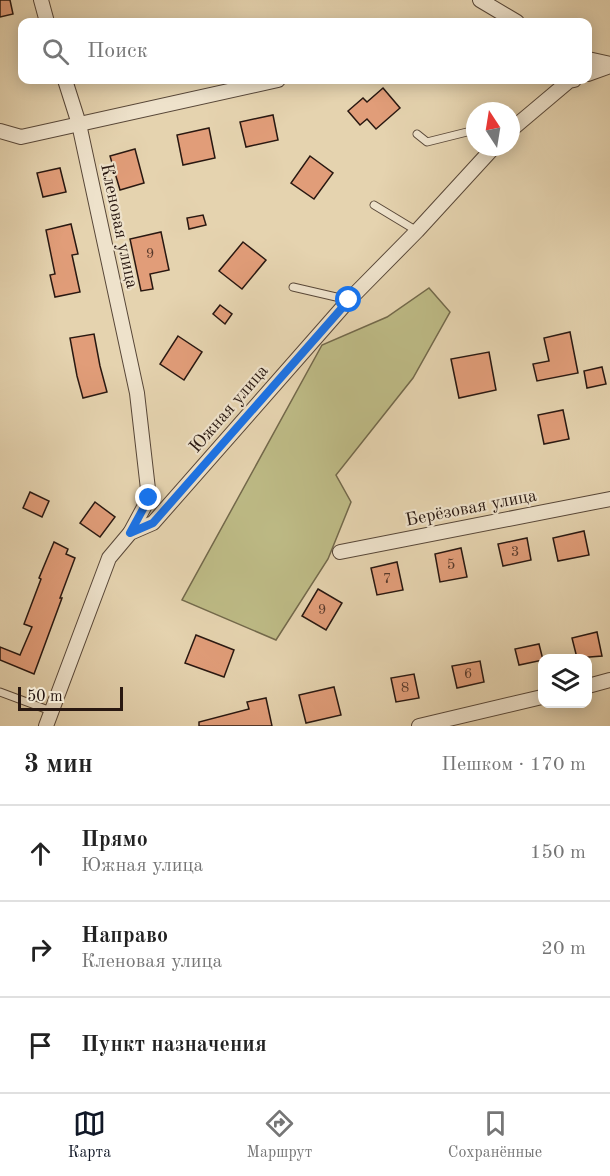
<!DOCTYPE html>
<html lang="ru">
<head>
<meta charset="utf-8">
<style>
	body { margin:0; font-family:"Old Standard TT",serif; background:#f2f2f2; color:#222 }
	.controls { position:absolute; right:18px; bottom:18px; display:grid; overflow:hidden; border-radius:12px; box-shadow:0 3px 15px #0003 }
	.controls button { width:54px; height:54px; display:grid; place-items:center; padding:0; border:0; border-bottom:2px solid #e0e0e0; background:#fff; color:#222; font:30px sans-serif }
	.compass { position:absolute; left:466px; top:102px; width:54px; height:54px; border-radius:50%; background:#fff; box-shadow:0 3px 15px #0003; rotate:348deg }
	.scale { position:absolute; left:18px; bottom:15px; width:105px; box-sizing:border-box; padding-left:6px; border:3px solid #291811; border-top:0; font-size:16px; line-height:21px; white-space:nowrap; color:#291811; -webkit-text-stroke:4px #eee2cb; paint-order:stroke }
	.stop { position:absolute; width:18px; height:18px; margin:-14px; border:4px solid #1a73e8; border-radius:50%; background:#fff }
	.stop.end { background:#1a73e8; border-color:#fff; box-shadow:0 2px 6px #0008 }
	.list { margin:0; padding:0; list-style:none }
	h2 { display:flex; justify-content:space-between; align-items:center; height:78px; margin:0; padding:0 24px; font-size:26px }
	h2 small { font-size:20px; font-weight:400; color:#767676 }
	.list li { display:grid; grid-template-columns:39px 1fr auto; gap:18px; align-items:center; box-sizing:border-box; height:96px; padding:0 24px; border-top:2px solid #e0e0e0 }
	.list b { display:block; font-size:22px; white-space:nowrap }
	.list p { margin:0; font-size:20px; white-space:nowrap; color:#767676 }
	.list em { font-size:20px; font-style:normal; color:#767676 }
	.icon { flex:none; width:33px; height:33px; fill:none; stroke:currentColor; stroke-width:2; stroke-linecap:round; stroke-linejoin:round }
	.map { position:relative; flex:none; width:610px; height:726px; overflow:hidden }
	.search { position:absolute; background:#fff; box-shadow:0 3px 15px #0003; left:18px; right:18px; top:18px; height:66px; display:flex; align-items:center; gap:15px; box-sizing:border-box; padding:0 21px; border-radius:12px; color:#767676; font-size:22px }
	.sheet { height:366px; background:#fff }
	nav { display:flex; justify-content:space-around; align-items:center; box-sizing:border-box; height:84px; border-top:2px solid #e0e0e0; background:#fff; font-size:16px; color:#767676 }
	nav a { display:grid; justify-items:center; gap:3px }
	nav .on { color:#111827 }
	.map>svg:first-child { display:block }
	.green { fill:#bdba85; stroke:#73694b; stroke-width:1.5 }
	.building { fill:#e19d79; stroke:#291811; stroke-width:1.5 }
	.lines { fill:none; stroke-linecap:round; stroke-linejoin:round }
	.lane-casing { stroke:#584738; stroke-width:9 }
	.street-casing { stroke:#584738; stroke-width:16 }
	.lane { stroke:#eee2cb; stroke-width:7 }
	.street { stroke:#eee2cb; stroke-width:14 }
	.route { stroke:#1a73e8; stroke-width:8 }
	.labels { text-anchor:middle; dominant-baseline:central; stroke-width:4.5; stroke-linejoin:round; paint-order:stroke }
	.number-label { font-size:15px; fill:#57392b }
	.street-label { font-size:18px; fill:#291811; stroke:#eee2cb }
</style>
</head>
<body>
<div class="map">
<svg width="610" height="726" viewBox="0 0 610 726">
	<rect width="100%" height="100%" fill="#e5d3af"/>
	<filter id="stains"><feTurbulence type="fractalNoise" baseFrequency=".00333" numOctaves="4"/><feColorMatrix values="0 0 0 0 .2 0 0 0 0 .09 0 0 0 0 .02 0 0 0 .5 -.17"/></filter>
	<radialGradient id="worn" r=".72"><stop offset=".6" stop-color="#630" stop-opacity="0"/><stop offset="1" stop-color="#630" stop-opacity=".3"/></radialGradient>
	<path class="green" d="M 429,288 L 450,312 L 413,378 L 336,475 L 351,502 L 328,559 L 276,640 L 182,600 L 322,345 L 387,317 Z"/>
	<g class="building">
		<path d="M 0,0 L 10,0 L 13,14 L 0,17 Z"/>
		<path d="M 383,88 L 400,108 L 376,129 L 367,119 L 360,125 L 348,111 L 363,98 L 367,102 Z"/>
		<path d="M 273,115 L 278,140 L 246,147 L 240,122 Z"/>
		<path d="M 209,128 L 215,158 L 183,165 L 177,135 Z"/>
		<path d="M 135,149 L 144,183 L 120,190 L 110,156 Z"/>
		<path d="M 310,156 L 333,173 L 314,199 L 291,183 Z"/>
		<path d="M 60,168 L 66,192 L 43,197 L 37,173 Z"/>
		<path d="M 203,215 L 206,225 L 189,229 L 187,218 Z"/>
		<path d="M 71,224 L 78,254 L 72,255 L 80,292 L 55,297 L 50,275 L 55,274 L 46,230 Z"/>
		<path d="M 161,232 L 169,270 L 150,274 L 153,289 L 141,291 L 130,239 Z"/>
		<path d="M 243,242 L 266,260 L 242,289 L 219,271 Z"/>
		<path d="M 220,305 L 232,314 L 225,324 L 213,314 Z"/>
		<path d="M 570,332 L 578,373 L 537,381 L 533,364 L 549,361 L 544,338 Z"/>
		<path d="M 94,334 L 100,366 L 107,392 L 83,398 L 77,376 L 70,338 Z"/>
		<path d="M 178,336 L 202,352 L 184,380 L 160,364 Z"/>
		<path d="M 489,352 L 496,390 L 459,398 L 451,359 Z"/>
		<path d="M 602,367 L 606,384 L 587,388 L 584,371 Z"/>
		<path d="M 563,410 L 569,439 L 544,444 L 538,415 Z"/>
		<path d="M 30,492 L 49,501 L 42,517 L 23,508 Z"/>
		<path d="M 95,502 L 115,517 L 100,537 L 80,523 Z"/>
		<path d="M 584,531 L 589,555 L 558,561 L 553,538 Z"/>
		<path d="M 527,538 L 531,560 L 503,566 L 498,544 Z"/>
		<path d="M 54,542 L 68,549 L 66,554 L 75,558 L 60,598 L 62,598 L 34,674 L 0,660 L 0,647 L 20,655 L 32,627 L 24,624 L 41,579 L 39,578 Z"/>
		<path d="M 461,548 L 467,577 L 440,582 L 435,554 Z"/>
		<path d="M 397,562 L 403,590 L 377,595 L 371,568 Z"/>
		<path d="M 318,589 L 342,603 L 326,630 L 302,616 Z"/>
		<path d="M 597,632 L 602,656 L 577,658 L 572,638 Z"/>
		<path d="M 196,635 L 234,650 L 224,677 L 185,663 Z"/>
		<path d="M 539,644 L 543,660 L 519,665 L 515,649 Z"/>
		<path d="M 480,661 L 484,682 L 457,688 L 452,666 Z"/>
		<path d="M 414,674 L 419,698 L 396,702 L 391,678 Z"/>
		<path d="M 334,687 L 341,715 L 306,723 L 299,695 Z"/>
		<path d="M 266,698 L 272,726 L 199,726 L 199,722 L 249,709 L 247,702 Z"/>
	</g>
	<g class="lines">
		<g class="lane-casing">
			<g id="lane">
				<path d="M 417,134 L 427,142 L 475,130"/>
				<path d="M 374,205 L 417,231"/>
				<path d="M 293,287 L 349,300"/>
				<path d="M 0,692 L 51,711"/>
			</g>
		</g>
		<g class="street-casing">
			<g id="street">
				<path d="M 41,0 L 47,22"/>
				<path d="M 480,0 L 517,22"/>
				<path d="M 588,59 L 610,64"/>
				<path d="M 588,74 L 610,66"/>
				<path d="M 65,80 L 79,124 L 137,393 L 149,498 L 130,533"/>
				<path d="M 511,130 L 569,81 L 574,80"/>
				<path d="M 0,131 L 21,137 L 278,80"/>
				<path d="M 340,552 L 610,499"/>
				<path d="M 588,686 L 610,680"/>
				<path d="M 46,726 L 109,558 L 130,533 L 153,523 L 349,300 L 417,231 L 494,147"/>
				<path d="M 419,726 L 542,697"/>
			</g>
		</g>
		<use href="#lane" class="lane"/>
		<use href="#street" class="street"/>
	</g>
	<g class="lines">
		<path class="route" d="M 149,498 L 130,533 L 153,523 L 349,300"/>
	</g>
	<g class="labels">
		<g class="number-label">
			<text x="150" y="254">9</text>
			<text x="515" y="552">3</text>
			<text x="451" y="565">5</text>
			<text x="387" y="579">7</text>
			<text x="322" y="610">9</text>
			<text x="468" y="674">6</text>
			<text x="405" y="688">8</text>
		</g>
		<g class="street-label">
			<text transform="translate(119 226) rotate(78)">Кленовая улица</text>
			<text transform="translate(229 409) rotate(-49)">Южная улица</text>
			<text transform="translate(471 508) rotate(-11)">Берёзовая улица</text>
		</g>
	</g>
	<rect width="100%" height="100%" filter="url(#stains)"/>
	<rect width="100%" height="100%" fill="url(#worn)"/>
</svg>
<div class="controls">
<button><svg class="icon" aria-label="layers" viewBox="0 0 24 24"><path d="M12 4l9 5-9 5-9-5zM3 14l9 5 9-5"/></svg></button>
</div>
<svg class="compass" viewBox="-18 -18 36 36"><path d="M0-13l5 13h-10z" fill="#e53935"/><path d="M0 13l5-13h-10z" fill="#767676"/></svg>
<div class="scale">50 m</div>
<div class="stop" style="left:349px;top:300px"></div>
<div class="stop end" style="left:149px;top:498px"></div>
<div class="search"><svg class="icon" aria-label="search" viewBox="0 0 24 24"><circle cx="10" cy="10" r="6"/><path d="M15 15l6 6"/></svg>Поиск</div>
</div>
<section class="sheet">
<h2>3 мин<small>Пешком · 170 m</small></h2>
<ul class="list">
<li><svg class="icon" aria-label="ahead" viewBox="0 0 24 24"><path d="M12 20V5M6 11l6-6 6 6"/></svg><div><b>Прямо</b><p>Южная улица</p></div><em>150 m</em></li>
<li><svg class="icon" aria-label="right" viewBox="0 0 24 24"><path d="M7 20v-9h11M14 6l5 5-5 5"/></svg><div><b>Направо</b><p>Кленовая улица</p></div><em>20 m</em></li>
<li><svg class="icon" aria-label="arrive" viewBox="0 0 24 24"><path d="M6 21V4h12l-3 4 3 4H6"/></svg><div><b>Пункт назначения</b></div></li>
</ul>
</section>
<nav>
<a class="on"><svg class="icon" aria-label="map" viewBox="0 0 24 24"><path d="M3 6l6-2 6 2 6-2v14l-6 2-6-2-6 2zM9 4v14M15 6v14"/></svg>Карта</a>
<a><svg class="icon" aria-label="directions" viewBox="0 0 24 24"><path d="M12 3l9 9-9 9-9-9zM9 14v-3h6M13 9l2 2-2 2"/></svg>Маршрут</a>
<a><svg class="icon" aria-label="saved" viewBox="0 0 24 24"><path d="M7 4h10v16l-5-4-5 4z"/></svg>Сохранённые</a>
</nav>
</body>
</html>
